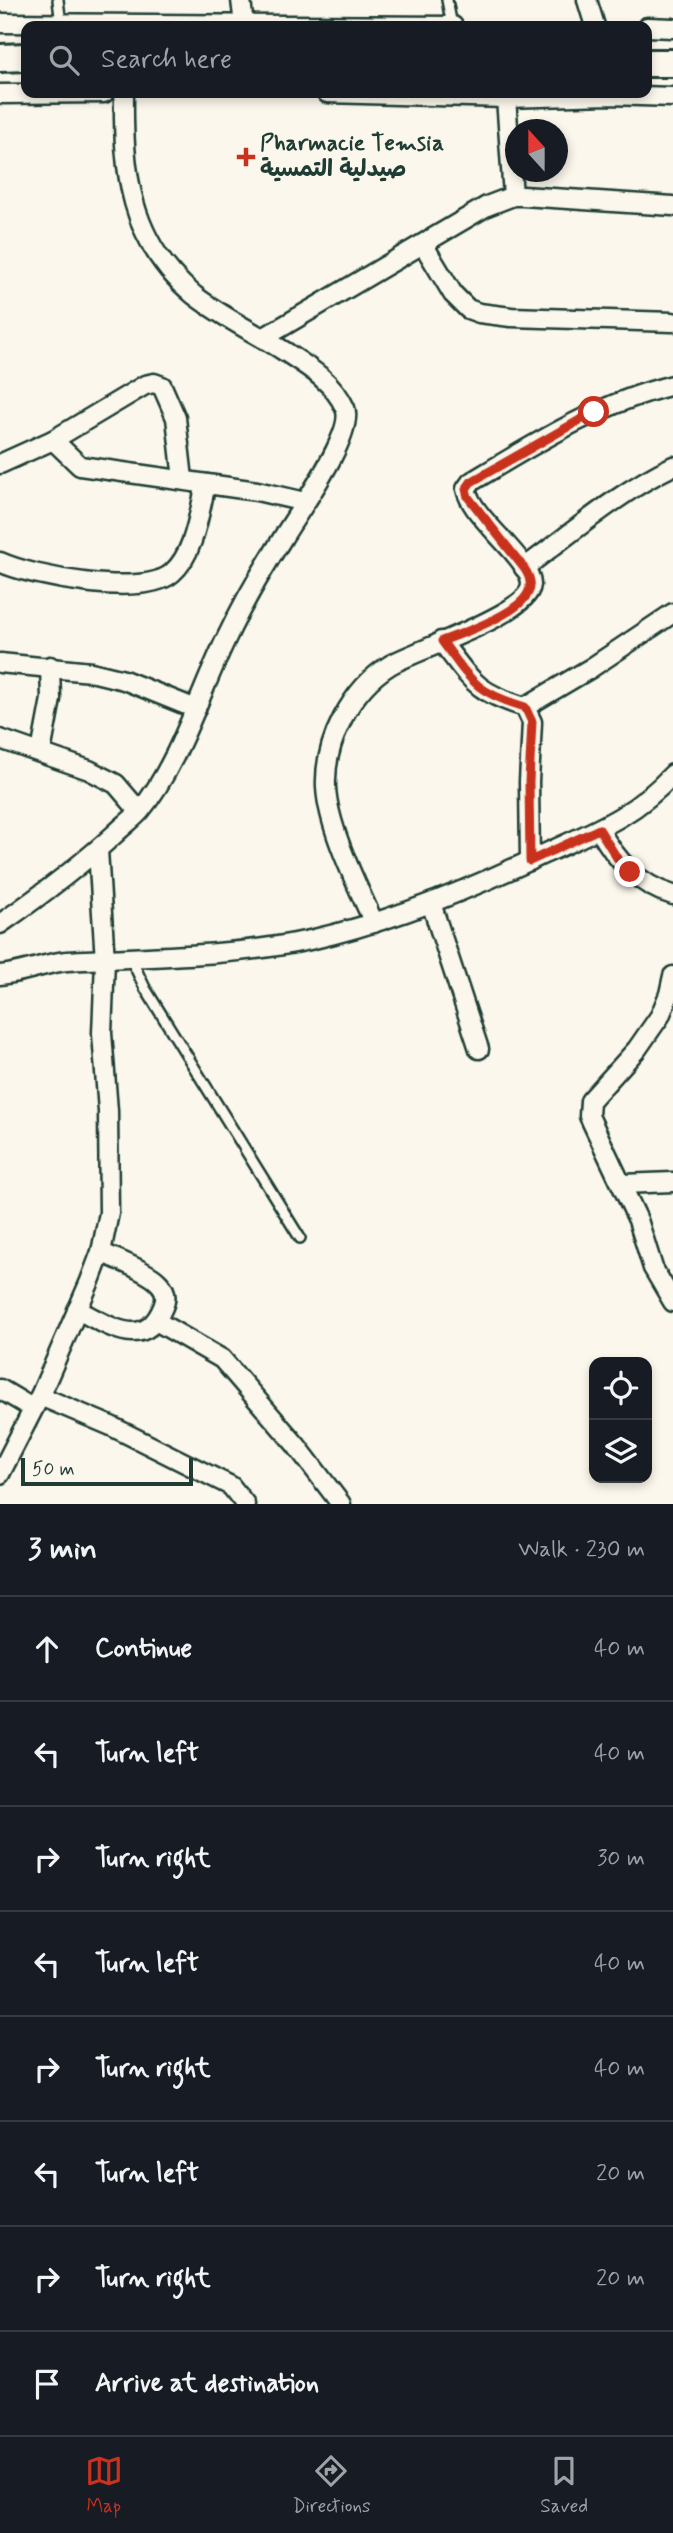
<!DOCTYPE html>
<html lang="en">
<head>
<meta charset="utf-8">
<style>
	body { margin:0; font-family:Mynerve,"Playpen Sans Arabic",sans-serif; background:#242831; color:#f1f3f6 }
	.controls { position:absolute; right:21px; bottom:21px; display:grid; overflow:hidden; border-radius:14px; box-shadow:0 4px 10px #0003 }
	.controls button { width:63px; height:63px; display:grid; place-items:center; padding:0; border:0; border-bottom:2px solid #363941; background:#171b24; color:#f1f3f6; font:35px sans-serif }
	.compass { position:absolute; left:505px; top:119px; width:63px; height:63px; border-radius:50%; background:#171b24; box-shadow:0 4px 10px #0003; rotate:339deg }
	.scale { position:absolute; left:21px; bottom:18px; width:172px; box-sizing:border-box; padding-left:7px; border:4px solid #1f3d34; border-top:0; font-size:19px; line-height:24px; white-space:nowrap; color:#1f3d34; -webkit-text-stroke:5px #fbf7ec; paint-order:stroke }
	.stop { position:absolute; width:21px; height:21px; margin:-16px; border:5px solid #c8321e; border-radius:50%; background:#fff }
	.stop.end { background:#c8321e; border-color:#fff; box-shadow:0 2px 7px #0008 }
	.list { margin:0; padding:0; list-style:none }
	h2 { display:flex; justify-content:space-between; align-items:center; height:91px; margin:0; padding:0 28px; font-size:30px }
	h2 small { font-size:23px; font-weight:400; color:#9ea1a6 }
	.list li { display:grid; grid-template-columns:46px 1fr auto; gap:21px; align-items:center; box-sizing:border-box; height:105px; padding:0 28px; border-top:2px solid #363941 }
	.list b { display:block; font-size:26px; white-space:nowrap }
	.list em { font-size:23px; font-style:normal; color:#9ea1a6 }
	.icon { flex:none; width:38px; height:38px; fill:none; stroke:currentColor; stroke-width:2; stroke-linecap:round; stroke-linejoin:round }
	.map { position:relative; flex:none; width:673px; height:1504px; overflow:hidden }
	.search { position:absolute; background:#171b24; box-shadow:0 4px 10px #0003; left:21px; right:21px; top:21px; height:77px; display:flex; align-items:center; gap:18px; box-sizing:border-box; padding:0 24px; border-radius:14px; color:#9ea1a6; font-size:26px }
	.sheet { height:931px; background:#171b24 }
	nav { display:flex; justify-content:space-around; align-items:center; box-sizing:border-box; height:98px; border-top:2px solid #363941; background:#171b24; font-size:19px; color:#9ea1a6 }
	nav a { display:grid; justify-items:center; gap:4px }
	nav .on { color:#c8321e }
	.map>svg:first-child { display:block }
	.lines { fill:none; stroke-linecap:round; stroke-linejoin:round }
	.lane-casing { stroke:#1f3d34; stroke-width:14 }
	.street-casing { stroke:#1f3d34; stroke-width:23 }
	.secondary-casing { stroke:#1f3d34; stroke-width:32 }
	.lane { stroke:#fbf7ec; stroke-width:9 }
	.street { stroke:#fbf7ec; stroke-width:18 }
	.secondary { stroke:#fbf7ec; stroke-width:26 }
	.route { stroke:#c8321e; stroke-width:9 }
	.poi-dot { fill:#c8321e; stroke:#fbf7ec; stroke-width:2.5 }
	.labels { text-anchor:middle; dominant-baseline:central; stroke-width:6; stroke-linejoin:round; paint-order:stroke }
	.poi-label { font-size:23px; font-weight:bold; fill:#1f3d34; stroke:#fbf7ec; text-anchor:start }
</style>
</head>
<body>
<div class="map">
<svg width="673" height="1504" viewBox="0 0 673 1504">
	<rect width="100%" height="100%" fill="#fbf7ec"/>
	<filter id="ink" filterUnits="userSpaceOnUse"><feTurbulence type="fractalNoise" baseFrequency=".0143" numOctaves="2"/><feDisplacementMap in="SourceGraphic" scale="14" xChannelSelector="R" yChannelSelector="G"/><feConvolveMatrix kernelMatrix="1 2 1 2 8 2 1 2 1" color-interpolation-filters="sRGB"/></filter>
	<g filter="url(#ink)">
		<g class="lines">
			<g class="lane-casing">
				<g id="lane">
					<path d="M 58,0 L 61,24"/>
					<path d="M 447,0 L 452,26"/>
					<path d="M 131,959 L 145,988 L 300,1238"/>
				</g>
			</g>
			<g class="street-casing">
				<g id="street">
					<path d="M 241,0 L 244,25"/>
					<path d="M 587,0 L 595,26"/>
					<path d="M 0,23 L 453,26"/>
					<path d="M 647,27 L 673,28"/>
					<path d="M 327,93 L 506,98 L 609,95 L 673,97"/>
					<path d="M 0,94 L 104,93"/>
					<path d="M 506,98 L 513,196"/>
					<path d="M 423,244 L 453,294 L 468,309 L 479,313 L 511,317 L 673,322"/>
					<path d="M 263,338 L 487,206 L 513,196 L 523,196 L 673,206"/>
					<path d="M 53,440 L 145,385 L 154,383 L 162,386 L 176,418 L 183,479"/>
					<path d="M 0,464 L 53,440 L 80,466 L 257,491 L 305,502"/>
					<path d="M 0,562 C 32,577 144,598 172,573 C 195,553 199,512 206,484"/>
					<path d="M 524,568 C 573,532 619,492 673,466"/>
					<path d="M 441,641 C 472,681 475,692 525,707 L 532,722 L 529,782 L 530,861"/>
					<path d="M 0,663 L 91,672 L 124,680 L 196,709"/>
					<path d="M 525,707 L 591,668 L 673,613"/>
					<path d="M 0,739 L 89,770 L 116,784 L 139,811"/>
					<path d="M 41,752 L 51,699 L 50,666"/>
					<path d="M 599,829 C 616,860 638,885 673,895"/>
					<path d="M 431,903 L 479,1049"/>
					<path d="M 374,923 C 357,885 328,828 326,787 C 324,742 351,689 390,665 C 416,650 529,614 531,585 C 532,559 472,519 466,489 L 471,482 C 536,443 599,403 673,385"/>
					<path d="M 0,924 C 40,896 80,866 116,833 C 124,825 133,819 140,811 C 177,767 200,693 225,641 C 242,605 261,572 282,539 C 296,515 356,433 345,408 C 333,381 307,366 284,351 C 254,332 222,317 194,295 C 129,241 123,171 124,93"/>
					<path d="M 0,975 C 23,973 45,963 67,961 C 148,956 231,957 310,940 C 391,922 469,890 544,854 C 596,830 633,817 673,774"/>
					<path d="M 673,976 L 669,994 L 660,1016 L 637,1049 L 590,1101 L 589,1116 L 638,1220 L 653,1268 L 673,1302"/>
					<path d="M 622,1184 L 673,1182"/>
					<path d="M 77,1310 C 108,1324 144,1353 163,1307 C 167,1298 166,1290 159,1283 C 148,1271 117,1260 101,1252"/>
					<path d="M 156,1321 L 222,1359 L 296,1445 L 341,1504"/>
					<path d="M 0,1389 L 32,1408"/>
					<path d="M 40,1396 L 111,1426 L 231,1486 L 245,1504"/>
					<path d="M 0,1474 L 40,1396 L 90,1281 L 101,1252 L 109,1213 L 108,1111 L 102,1033 L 105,961 L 98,850"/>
				</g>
			</g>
			<g class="secondary-casing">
				<g id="secondary">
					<path d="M 244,25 L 244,26"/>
					<path d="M 0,58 L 26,57"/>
					<path d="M 647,63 L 673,63"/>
				</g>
			</g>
			<use href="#lane" class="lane"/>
			<use href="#street" class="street"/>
			<use href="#secondary" class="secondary"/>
		</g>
	</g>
	<g class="lines" filter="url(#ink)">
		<path class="route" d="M 594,412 L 471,482 L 466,489 L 468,497 L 524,568 C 529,575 533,584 528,593 C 518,614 463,633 442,641 C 472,682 475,692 525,707 L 532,722 L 529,782 L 530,861 L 599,829 L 617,858 L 630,872"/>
	</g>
	<path class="poi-dot" d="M242.5 146.5h7v7h7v7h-7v7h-7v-7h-7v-7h7z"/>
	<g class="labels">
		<g class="poi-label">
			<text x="260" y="144">Pharmacie Temsia<tspan x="260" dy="26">صيدلية التمسية</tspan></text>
		</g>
	</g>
</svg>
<div class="controls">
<button><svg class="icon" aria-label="locate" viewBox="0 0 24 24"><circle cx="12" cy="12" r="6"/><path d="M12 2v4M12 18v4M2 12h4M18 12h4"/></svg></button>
<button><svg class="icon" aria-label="layers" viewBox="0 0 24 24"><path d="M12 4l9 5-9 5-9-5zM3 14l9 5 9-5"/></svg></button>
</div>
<svg class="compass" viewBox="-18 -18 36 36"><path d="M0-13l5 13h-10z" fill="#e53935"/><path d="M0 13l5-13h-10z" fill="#9ea1a6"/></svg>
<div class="scale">50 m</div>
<div class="stop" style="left:594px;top:412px"></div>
<div class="stop end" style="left:630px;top:872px"></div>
<div class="search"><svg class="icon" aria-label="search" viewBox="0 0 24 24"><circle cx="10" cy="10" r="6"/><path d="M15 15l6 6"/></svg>Search here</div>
</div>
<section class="sheet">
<h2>3 min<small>Walk · 230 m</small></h2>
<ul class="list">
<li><svg class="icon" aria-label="ahead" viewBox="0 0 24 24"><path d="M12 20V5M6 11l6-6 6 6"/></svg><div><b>Continue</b></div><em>40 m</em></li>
<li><svg class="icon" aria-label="left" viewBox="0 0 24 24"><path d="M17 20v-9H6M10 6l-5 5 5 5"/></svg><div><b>Turn left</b></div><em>40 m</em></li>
<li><svg class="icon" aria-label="right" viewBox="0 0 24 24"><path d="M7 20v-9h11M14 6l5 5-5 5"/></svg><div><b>Turn right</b></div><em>30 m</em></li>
<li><svg class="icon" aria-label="left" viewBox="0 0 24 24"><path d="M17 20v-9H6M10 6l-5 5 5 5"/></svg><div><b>Turn left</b></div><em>40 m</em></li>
<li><svg class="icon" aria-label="right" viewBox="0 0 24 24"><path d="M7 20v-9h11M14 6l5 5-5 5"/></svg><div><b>Turn right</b></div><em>40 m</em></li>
<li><svg class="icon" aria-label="left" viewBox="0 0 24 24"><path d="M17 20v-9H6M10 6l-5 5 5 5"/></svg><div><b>Turn left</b></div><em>20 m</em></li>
<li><svg class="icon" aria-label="right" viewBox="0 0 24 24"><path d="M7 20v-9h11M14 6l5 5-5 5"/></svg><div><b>Turn right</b></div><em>20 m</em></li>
<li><svg class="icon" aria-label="arrive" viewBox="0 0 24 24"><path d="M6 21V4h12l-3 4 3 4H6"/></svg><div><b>Arrive at destination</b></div></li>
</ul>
</section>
<nav>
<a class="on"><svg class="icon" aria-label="map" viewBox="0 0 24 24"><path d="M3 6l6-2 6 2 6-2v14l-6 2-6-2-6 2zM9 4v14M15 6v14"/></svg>Map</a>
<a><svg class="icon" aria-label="directions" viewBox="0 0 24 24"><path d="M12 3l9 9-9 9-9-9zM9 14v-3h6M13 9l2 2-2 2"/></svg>Directions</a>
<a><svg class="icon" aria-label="saved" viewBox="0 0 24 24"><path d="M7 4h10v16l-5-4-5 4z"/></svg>Saved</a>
</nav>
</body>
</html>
